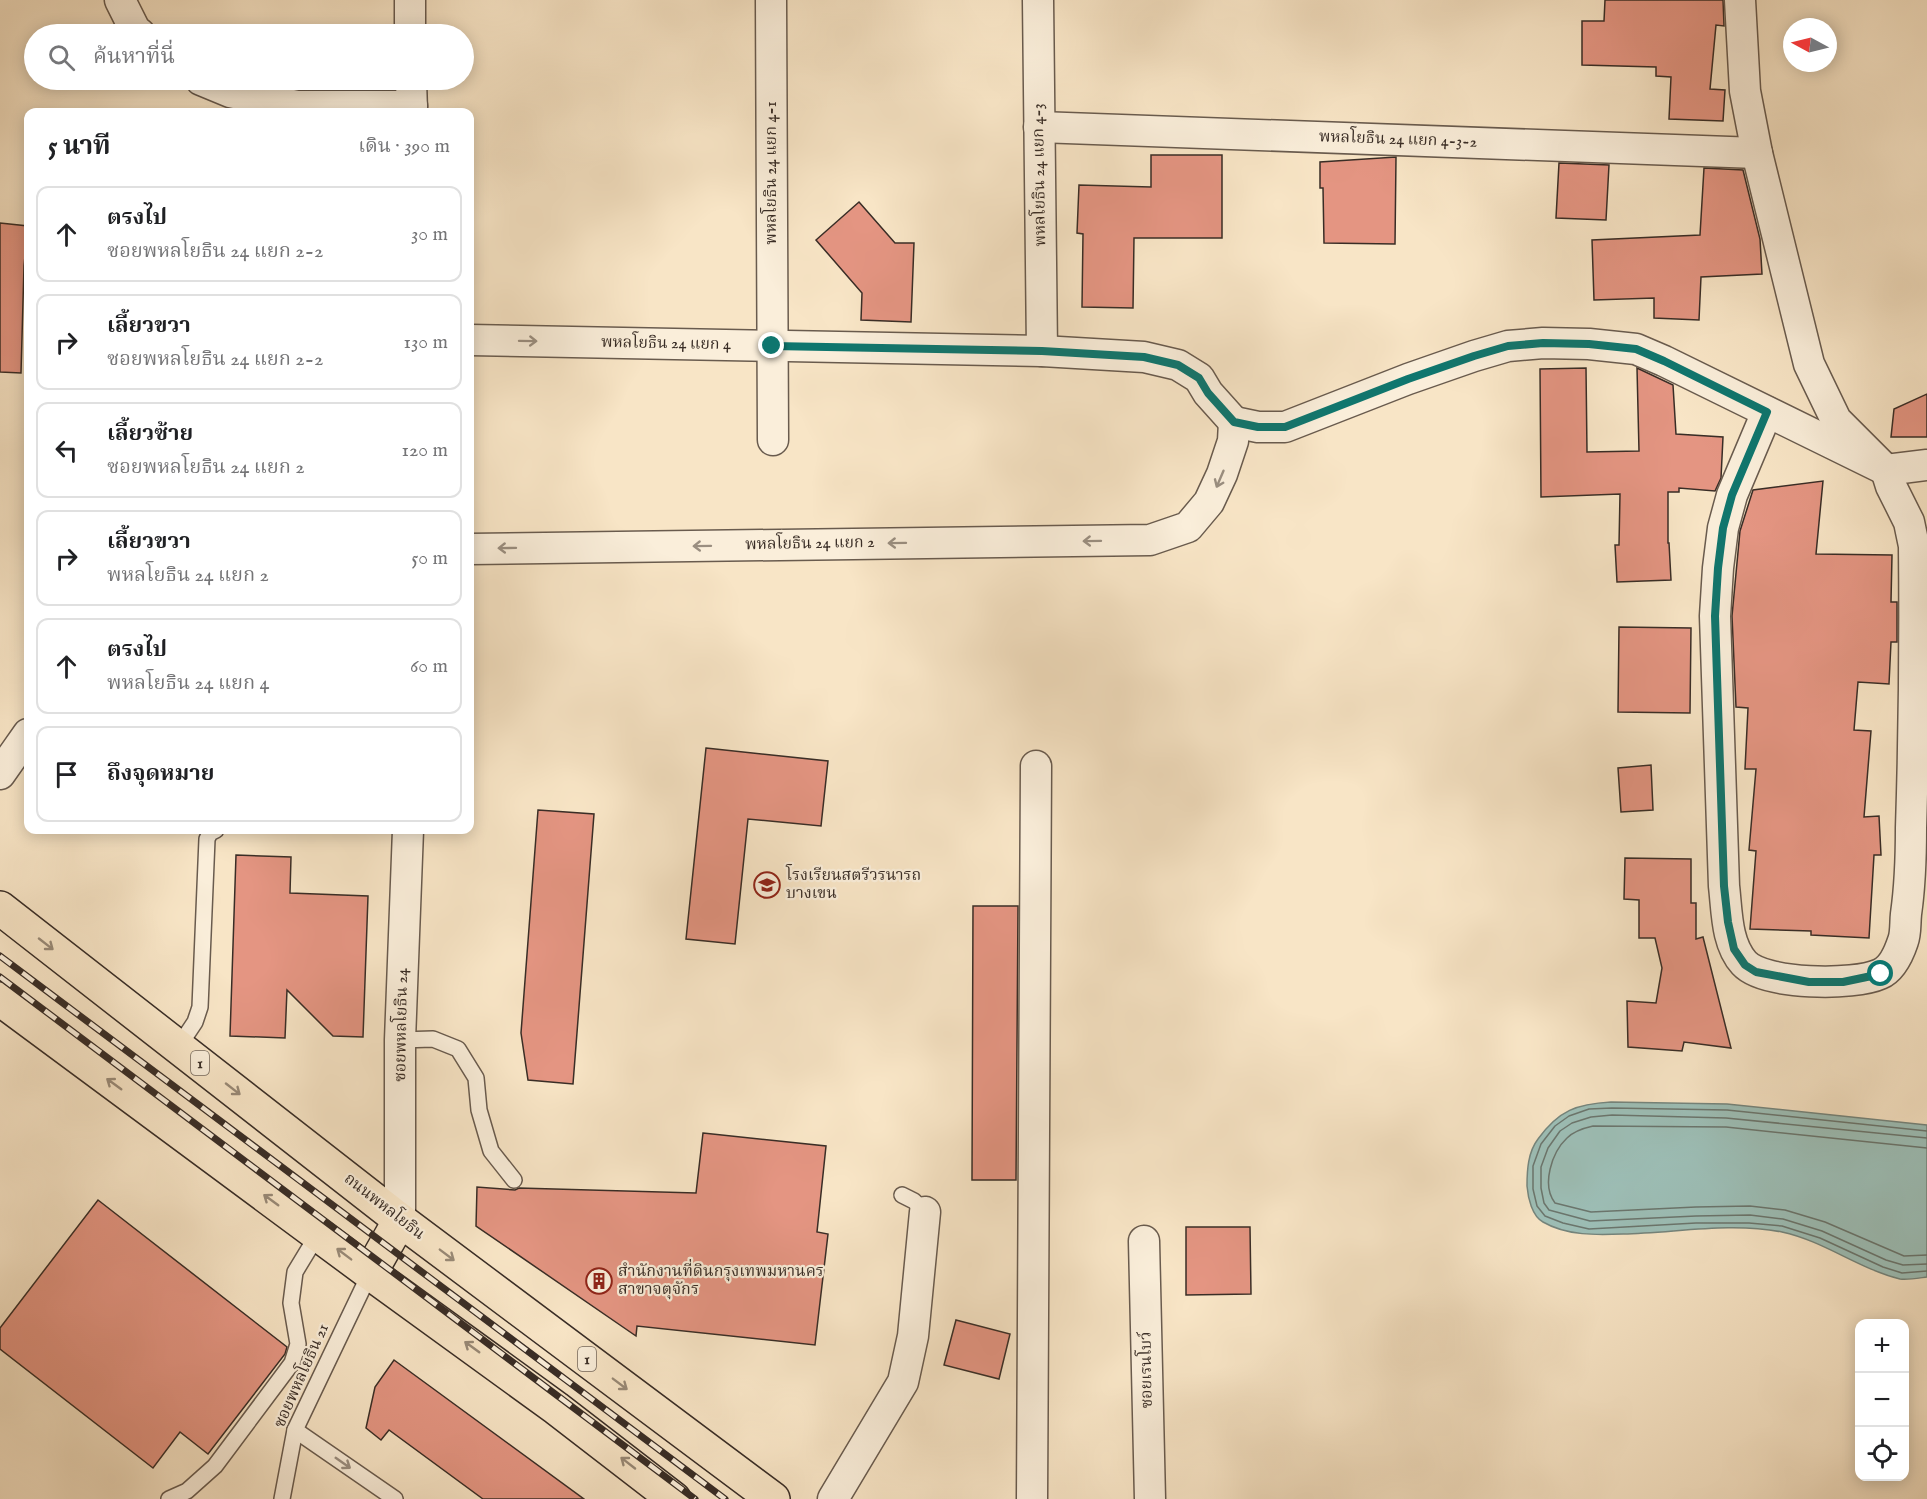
<!DOCTYPE html>
<html lang="th">
<head>
<meta charset="utf-8">
<style>
	body { margin:0; font-family:"IM FELL English","Noto Serif Thai",serif; background:#f2f2f2; color:#202124 }
	.controls { position:absolute; right:18px; bottom:18px; display:grid; overflow:hidden; border-radius:12px; box-shadow:0 3px 15px #0003 }
	.controls button { width:54px; height:54px; display:grid; place-items:center; padding:0; border:0; border-bottom:2px solid #e0e0e0; background:#fff; color:#202124; font:30px sans-serif }
	.compass { position:absolute; left:1783px; top:18px; width:54px; height:54px; border-radius:50%; background:#fff; box-shadow:0 3px 15px #0003; rotate:277deg }
	.stop { position:absolute; width:18px; height:18px; margin:-14px; border:4px solid #0f766e; border-radius:50%; background:#fff }
	.stop.end { background:#0f766e; border-color:#fff; box-shadow:0 2px 6px #0008 }
	.list { margin:0; padding:0; list-style:none }
	h2 { display:flex; justify-content:space-between; align-items:center; height:78px; margin:0; padding:0 24px; font-size:26px }
	h2 small { font-size:20px; font-weight:400; color:#757577 }
	.list li { display:grid; grid-template-columns:39px 1fr auto; gap:18px; align-items:center; box-sizing:border-box; height:96px; margin:0 12px 12px; padding:0 12px; border:2px solid #e0e0e0; border-radius:12px }
	.list b { display:block; font-size:22px; white-space:nowrap }
	.list p { margin:0; font-size:20px; white-space:nowrap; color:#757577 }
	.list em { font-size:20px; font-style:normal; color:#757577 }
	.icon { flex:none; width:33px; height:33px; fill:none; stroke:currentColor; stroke-width:2; stroke-linecap:round; stroke-linejoin:round }
	.map { position:relative; flex:none; width:1927px; height:1499px; overflow:hidden }
	.search { position:absolute; background:#fff; box-shadow:0 3px 15px #0003; left:24px; top:24px; width:450px; height:66px; display:flex; align-items:center; gap:15px; box-sizing:border-box; padding:0 21px; border-radius:33px; color:#757577; font-size:22px }
	.panel { position:absolute; background:#fff; box-shadow:0 3px 15px #0003; left:24px; top:108px; width:450px; height:726px; border-radius:12px }
	.map>svg:first-child { display:block }
	.water { fill:#9dbfb7; stroke:#75857d; stroke-width:1.5 }
	.lines { fill:none; stroke-linecap:round; stroke-linejoin:round }
	.shore { stroke:#6b766e; stroke-width:1.5 }
	.building { fill:#e49582; stroke:#392d26; stroke-width:1.5 }
	.service-casing { stroke:#695b4e; stroke-width:18 }
	.minor-casing { stroke:#695b4e; stroke-width:33 }
	.primary-casing { stroke:#392d26; stroke-width:36 }
	.service { stroke:#faeeda; stroke-width:15 }
	.minor { stroke:#faeeda; stroke-width:30 }
	.primary { stroke:#f8e5c6; stroke-width:33 }
	.rail-casing { stroke:#392d26; stroke-width:7 }
	.rail { stroke:#faeeda; stroke-width:4.5; stroke-dasharray:14; stroke-linecap:butt }
	.oneway { stroke:#9a8e80 }
	.oneway2 { stroke:#988976 }
	.route { stroke:#0f766e; stroke-width:8 }
	.labels { text-anchor:middle; dominant-baseline:central; stroke-width:4.5; stroke-linejoin:round; paint-order:stroke }
	.shield { fill:#faeeda; stroke:#73675c; stroke-width:1.5 }
	.shield-label { font-size:15px; font-weight:bold; fill:#392d26 }
	.street-label { font-size:16px; fill:#392d26; stroke:#faeeda }
	.poi-label { font-size:16px; fill:#392d26; stroke:#faeeda; text-anchor:start }
</style>
</head>
<body>
<div class="map">
<svg width="1927" height="1499" viewBox="0 0 1927 1499">
	<rect width="100%" height="100%" fill="#f8e5c6"/>
	<filter id="stains"><feTurbulence type="fractalNoise" baseFrequency=".00333" numOctaves="4"/><feColorMatrix values="0 0 0 0 .2 0 0 0 0 .09 0 0 0 0 .02 0 0 0 .5 -.17"/></filter>
	<radialGradient id="worn" r=".72"><stop offset=".6" stop-color="#630" stop-opacity="0"/><stop offset="1" stop-color="#630" stop-opacity=".3"/></radialGradient>
	<path class="water" d="M 1611,1102 L 1727,1104 L 1927,1125 L 1927,1277 C 1919,1278 1908,1280 1900,1279 C 1859,1269 1824,1241 1782,1232 C 1730,1222 1675,1233 1623,1234 C 1597,1235 1567,1236 1543,1222 C 1532,1216 1528,1198 1527,1186 C 1527,1170 1528,1152 1538,1139 C 1559,1110 1577,1104 1611,1102 Z"/>
	<g class="lines">
		<g class="shore">
			<path d="M 1927,1131 L 1727,1110 L 1612,1108 L 1589,1109 L 1569,1116 L 1555,1126 L 1541,1144 L 1533,1166 L 1533,1189 L 1537,1206 L 1545,1216 L 1563,1223 L 1589,1229 L 1696,1223 L 1749,1223 L 1782,1226 L 1820,1238 L 1883,1267 L 1902,1273 L 1927,1271"/>
			<path d="M 1927,1138 L 1726,1118 L 1612,1115 L 1591,1117 L 1572,1123 L 1560,1131 L 1548,1148 L 1541,1167 L 1541,1188 L 1544,1203 L 1549,1210 L 1590,1221 L 1696,1216 L 1750,1215 L 1783,1219 L 1822,1231 L 1886,1260 L 1903,1265 L 1927,1264"/>
			<path d="M 1927,1148 L 1726,1127 L 1593,1126 C 1584,1128 1574,1131 1567,1138 C 1552,1152 1541,1185 1555,1203 L 1591,1212 L 1696,1207 L 1750,1206 L 1785,1210 L 1825,1222 L 1904,1256 L 1927,1255"/>
		</g>
	</g>
	<g class="building">
		<path d="M 1605,0 L 1723,0 L 1724,26 L 1716,25 L 1710,89 L 1725,90 L 1723,121 L 1669,119 L 1671,77 L 1656,76 L 1656,67 L 1582,65 L 1582,21 L 1604,21 Z"/>
		<path d="M 1151,155 L 1222,155 L 1222,238 L 1134,238 L 1133,308 L 1082,307 L 1083,234 L 1077,233 L 1079,185 L 1151,187 Z"/>
		<path d="M 1396,157 L 1395,244 L 1324,243 L 1323,188 L 1320,188 L 1320,162 Z"/>
		<path d="M 1559,163 L 1609,165 L 1606,220 L 1556,218 Z"/>
		<path d="M 1704,168 L 1743,170 L 1760,239 L 1762,274 L 1701,277 L 1699,320 L 1654,318 L 1654,298 L 1594,300 L 1592,240 L 1700,235 Z"/>
		<path d="M 859,202 L 895,243 L 914,243 L 911,322 L 861,320 L 862,293 L 816,240 Z"/>
		<path d="M 0,223 L 28,226 L 24,266 L 21,373 L 0,372 Z"/>
		<path d="M 1586,368 L 1587,452 L 1639,451 L 1637,368 L 1673,385 L 1676,434 L 1723,437 L 1721,478 L 1715,491 L 1679,488 L 1679,492 L 1668,492 L 1668,543 L 1669,543 L 1671,580 L 1617,582 L 1615,545 L 1619,545 L 1620,494 L 1541,497 L 1540,369 Z"/>
		<path d="M 1927,394 L 1927,437 L 1891,437 L 1894,409 Z"/>
		<path d="M 1823,481 L 1816,554 L 1892,555 L 1891,602 L 1897,602 L 1897,642 L 1891,642 L 1889,684 L 1858,682 L 1854,730 L 1871,731 L 1864,817 L 1879,816 L 1881,855 L 1874,855 L 1869,938 L 1811,935 L 1811,931 L 1750,929 L 1756,851 L 1749,850 L 1756,769 L 1745,769 L 1748,708 L 1736,707 L 1732,616 L 1740,531 L 1753,490 Z"/>
		<path d="M 1619,627 L 1691,628 L 1690,713 L 1618,712 Z"/>
		<path d="M 706,748 L 828,761 L 821,826 L 748,819 L 735,944 L 686,939 Z"/>
		<path d="M 1651,765 L 1653,810 L 1621,812 L 1618,768 Z"/>
		<path d="M 538,810 L 594,814 L 573,1084 L 528,1080 L 521,1033 Z"/>
		<path d="M 236,855 L 291,857 L 290,893 L 368,896 L 363,1037 L 333,1036 L 287,990 L 285,1038 L 230,1036 Z"/>
		<path d="M 1625,858 L 1691,859 L 1691,903 L 1696,903 L 1696,939 L 1703,937 L 1731,1048 L 1684,1042 L 1682,1051 L 1628,1047 L 1627,1001 L 1656,1003 L 1662,968 L 1655,938 L 1639,938 L 1639,900 L 1624,899 Z"/>
		<path d="M 973,906 L 1018,906 L 1016,1180 L 972,1180 Z"/>
		<path d="M 703,1133 L 826,1146 L 817,1232 L 828,1234 L 815,1345 L 637,1326 L 636,1336 L 476,1226 L 477,1187 L 515,1190 L 519,1188 L 696,1193 Z"/>
		<path d="M 98,1200 L 287,1347 L 285,1354 L 208,1454 L 180,1432 L 153,1468 L 0,1349 L 0,1328 Z"/>
		<path d="M 1186,1227 L 1250,1227 L 1251,1294 L 1186,1295 Z"/>
		<path d="M 956,1320 L 1010,1334 L 999,1379 L 944,1365 Z"/>
		<path d="M 394,1360 L 584,1499 L 483,1499 L 389,1430 L 381,1440 L 366,1428 L 375,1387 Z"/>
	</g>
	<g class="lines">
		<g class="service-casing">
			<g id="service">
				<path d="M 400,1040 L 433,1039 L 458,1049 L 476,1078 L 479,1110 L 491,1151 L 514,1180"/>
				<path d="M 179,1046 L 195,1022 L 200,1007 L 207,839 L 210,833 L 216,830"/>
				<path d="M 902,1195 L 914,1201 L 925,1212"/>
				<path d="M 295,1430 L 395,1499"/>
				<path d="M 169,1499 L 187,1491 L 215,1466 L 292,1363 L 298,1344 L 291,1303 L 295,1272 L 318,1234"/>
				<path d="M 282,1499 L 295,1430 L 370,1273"/>
			</g>
		</g>
		<g class="minor-casing">
			<g id="minor">
				<path d="M 120,0 L 135,30 L 140,34"/>
				<path d="M 410,0 L 410,34"/>
				<path d="M 771,0 L 773,440"/>
				<path d="M 1038,0 L 1042,351"/>
				<path d="M 1740,0 L 1745,91 L 1757,153 L 1809,364 L 1836,420 L 1886,470 L 1891,486 L 1909,522 L 1914,546 C 1915,640 1914,734 1911,828 C 1911,857 1910,886 1906,914 C 1905,923 1906,933 1903,941 C 1899,953 1892,969 1880,974 C 1854,986 1764,985 1744,963 C 1726,943 1727,911 1724,886 L 1715,616 L 1718,568 L 1723,528 L 1732,495 L 1767,412"/>
				<path d="M 201,80 L 230,92 L 297,106 L 412,106"/>
				<path d="M 411,80 L 412,112"/>
				<path d="M 1039,127 L 1757,153"/>
				<path d="M 470,340 L 1042,351 L 1144,357 L 1178,365 L 1199,378 L 1208,393 L 1234,422"/>
				<path d="M 1234,422 L 1258,427 L 1285,427 L 1408,379 L 1474,356 L 1508,346 L 1543,343 L 1589,344 L 1636,349 L 1664,361 L 1886,470 L 1927,465"/>
				<path d="M 470,549 L 1150,540 L 1188,527 L 1209,502 L 1222,474 L 1233,441 L 1234,422"/>
				<path d="M 0,774 L 28,734"/>
				<path d="M 400,1220 L 400,1040 L 408,830"/>
				<path d="M 1144,1241 L 1150,1499"/>
				<path d="M 833,1499 L 903,1382 L 913,1336 L 925,1212"/>
				<path d="M 1032,1499 L 1036,766"/>
			</g>
		</g>
		<g class="primary-casing">
			<g id="primary">
				<path d="M 0,908 L 400,1220 L 773,1499"/>
				<path d="M 0,999 L 370,1273 L 556,1408 L 674,1499"/>
				<path d="M 370,1273 L 400,1220"/>
			</g>
		</g>
		<use href="#service" class="service"/>
		<use href="#minor" class="minor"/>
		<use href="#primary" class="primary"/>
		<g class="rail-casing">
			<g id="rail">
				<path d="M 0,956 L 725,1499"/>
				<path d="M 0,977 L 695,1499"/>
			</g>
		</g>
		<use href="#rail" class="rail"/>
	</g>
	<defs><path id="oneway-shaft" d="M-6 0H5M1.5-3L5.5 0L1.5 3" fill="none" stroke-width="1.6" stroke-linecap="round" stroke-linejoin="round" transform="scale(1.5)"/></defs>
	<g class="oneway">
		<use href="#oneway-shaft" transform="translate(528 341) rotate(1)"/>
		<use href="#oneway-shaft" transform="translate(1220 479) rotate(113)"/>
		<use href="#oneway-shaft" transform="translate(1092 541) rotate(179)"/>
		<use href="#oneway-shaft" transform="translate(897 543) rotate(179)"/>
		<use href="#oneway-shaft" transform="translate(702 546) rotate(179)"/>
		<use href="#oneway-shaft" transform="translate(507 548) rotate(179)"/>
		<use href="#oneway-shaft" transform="translate(343 1463) rotate(35)"/>
	</g>
	<g class="oneway2">
		<use href="#oneway-shaft" transform="translate(46 944) rotate(38)"/>
		<use href="#oneway-shaft" transform="translate(114 1084) rotate(-144)"/>
		<use href="#oneway-shaft" transform="translate(233 1089) rotate(38)"/>
		<use href="#oneway-shaft" transform="translate(271 1200) rotate(-144)"/>
		<use href="#oneway-shaft" transform="translate(344 1254) rotate(-143)"/>
		<use href="#oneway-shaft" transform="translate(447 1255) rotate(37)"/>
		<use href="#oneway-shaft" transform="translate(472 1347) rotate(-144)"/>
		<use href="#oneway-shaft" transform="translate(620 1384) rotate(37)"/>
		<use href="#oneway-shaft" transform="translate(628 1463) rotate(-142)"/>
	</g>
	<g class="lines">
		<path class="route" d="M 772,346 L 1042,351 L 1144,357 L 1178,365 L 1199,378 L 1208,393 L 1234,422 L 1258,427 L 1285,427 L 1408,379 L 1474,356 L 1508,346 L 1543,343 L 1589,344 L 1636,349 L 1664,361 L 1767,412 L 1732,495 L 1723,528 L 1718,568 L 1715,616 L 1724,886 L 1728,922 L 1734,949 L 1745,965 L 1756,972 L 1809,982 L 1843,982 L 1881,974"/>
	</g>
	<defs>
		<g id="school-ring" transform="scale(1.35)"><circle r="9.5" fill="#faeeda" stroke="#8f2418" stroke-width="1.5"/><path d="M0-5L7-2L0 1L-7-2ZM-4 1L0 2.5L4 1V4Q0 6-4 4Z" fill="#8f2418"/></g>
		<g id="building-ring" transform="scale(1.35)"><circle r="9.5" fill="#faeeda" stroke="#8f2418" stroke-width="1.5"/><path d="M-4-6H4V6H1V3H-1V6H-4ZM-2.5-4.3h1.7v1.8h-1.7ZM.8-4.3h1.7v1.8H.8ZM-2.5-1h1.7V.8h-1.7ZM.8-1h1.7V.8H.8Z" fill="#8f2418"/></g>
	</defs>
	<g fill-rule="evenodd">
		<use href="#school-ring" x="767" y="885"/>
		<use href="#building-ring" x="599" y="1281"/>
	</g>
	<g class="labels">
		<g class="shield">
			<rect x="191" y="1051" width="18" height="24" rx="4.5"/>
			<rect x="578" y="1347" width="18" height="24" rx="4.5"/>
		</g>
		<g class="shield-label">
			<text x="200" y="1063">1</text>
			<text x="587" y="1359">1</text>
		</g>
		<g class="street-label">
			<text transform="translate(1398 140) rotate(2)">พหลโยธิน 24 แยก 4-3-2</text>
			<text transform="translate(772 173) rotate(-90)">พหลโยธิน 24 แยก 4-1</text>
			<text transform="translate(1040 175) rotate(-91)">พหลโยธิน 24 แยก 4-3</text>
			<text transform="translate(666 344) rotate(1)">พหลโยธิน 24 แยก 4</text>
			<text transform="translate(810 544) rotate(-1)">พหลโยธิน 24 แยก 2</text>
			<text transform="translate(402 1025) rotate(-89)">ซอยพหลโยธิน 24</text>
			<text transform="translate(384 1207) rotate(38)">ถนนพหลโยธิน</text>
			<text transform="translate(1147 1370) rotate(-91)">ซอยเรนโบว์</text>
			<text transform="translate(302 1376) rotate(-66)">ซอยพหลโยธิน 21</text>
		</g>
		<g class="poi-label">
			<text x="786" y="876">โรงเรียนสตรีวรนารถ<tspan x="786" dy="18">บางเขน</tspan></text>
			<text x="618" y="1272">สำนักงานที่ดินกรุงเทพมหานคร<tspan x="618" dy="18">สาขาจตุจักร</tspan></text>
		</g>
	</g>
	<rect width="100%" height="100%" filter="url(#stains)"/>
	<rect width="100%" height="100%" fill="url(#worn)"/>
</svg>
<div class="controls">
<button>+</button>
<button>−</button>
<button><svg class="icon" aria-label="locate" viewBox="0 0 24 24"><circle cx="12" cy="12" r="6"/><path d="M12 2v4M12 18v4M2 12h4M18 12h4"/></svg></button>
</div>
<svg class="compass" viewBox="-18 -18 36 36"><path d="M0-13l5 13h-10z" fill="#e53935"/><path d="M0 13l5-13h-10z" fill="#757577"/></svg>
<div class="stop" style="left:1881px;top:974px"></div>
<div class="stop end" style="left:772px;top:346px"></div>
<div class="search"><svg class="icon" aria-label="search" viewBox="0 0 24 24"><circle cx="10" cy="10" r="6"/><path d="M15 15l6 6"/></svg>ค้นหาที่นี่</div>
<section class="panel">
<h2>5 นาที<small>เดิน · 390 m</small></h2>
<ul class="list">
<li><svg class="icon" aria-label="ahead" viewBox="0 0 24 24"><path d="M12 20V5M6 11l6-6 6 6"/></svg><div><b>ตรงไป</b><p>ซอยพหลโยธิน 24 แยก 2-2</p></div><em>30 m</em></li>
<li><svg class="icon" aria-label="right" viewBox="0 0 24 24"><path d="M7 20v-9h11M14 6l5 5-5 5"/></svg><div><b>เลี้ยวขวา</b><p>ซอยพหลโยธิน 24 แยก 2-2</p></div><em>130 m</em></li>
<li><svg class="icon" aria-label="left" viewBox="0 0 24 24"><path d="M17 20v-9H6M10 6l-5 5 5 5"/></svg><div><b>เลี้ยวซ้าย</b><p>ซอยพหลโยธิน 24 แยก 2</p></div><em>120 m</em></li>
<li><svg class="icon" aria-label="right" viewBox="0 0 24 24"><path d="M7 20v-9h11M14 6l5 5-5 5"/></svg><div><b>เลี้ยวขวา</b><p>พหลโยธิน 24 แยก 2</p></div><em>50 m</em></li>
<li><svg class="icon" aria-label="ahead" viewBox="0 0 24 24"><path d="M12 20V5M6 11l6-6 6 6"/></svg><div><b>ตรงไป</b><p>พหลโยธิน 24 แยก 4</p></div><em>60 m</em></li>
<li><svg class="icon" aria-label="arrive" viewBox="0 0 24 24"><path d="M6 21V4h12l-3 4 3 4H6"/></svg><div><b>ถึงจุดหมาย</b></div></li>
</ul>
</section>
</div>
</body>
</html>
